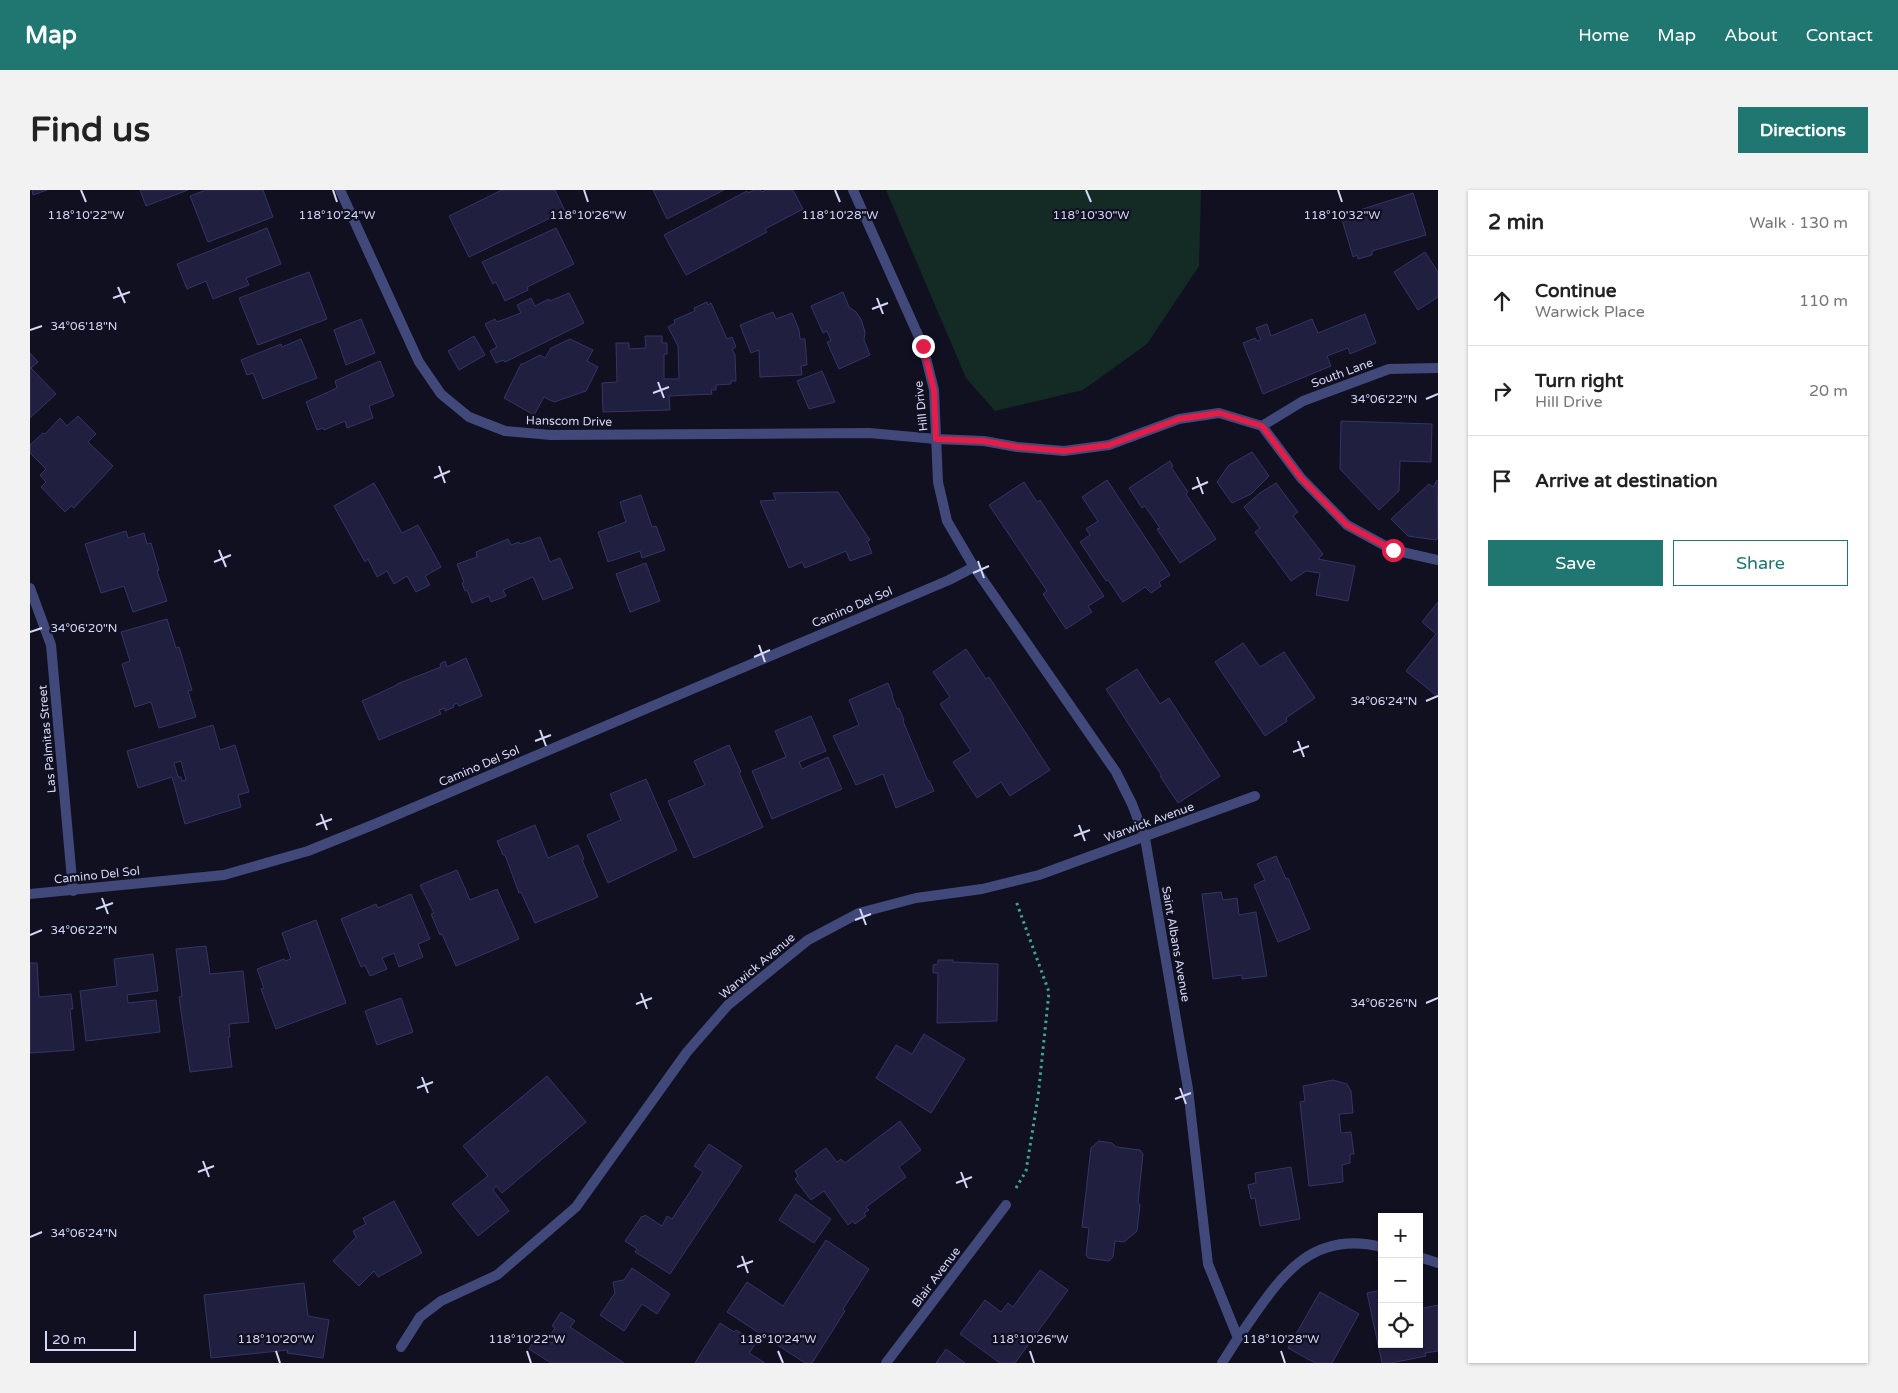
<!DOCTYPE html>
<html lang="en">
<head>
<meta charset="utf-8">
<style>
	body { margin:0; font-family:"Varela Round",sans-serif; background:#f2f2f2; color:#222 }
	.controls { position:absolute; right:15px; bottom:15px; display:grid; overflow:hidden; border-radius:0px; box-shadow:0 1px 4px #0004 }
	.controls button { width:45px; height:45px; display:grid; place-items:center; padding:0; border:0; border-bottom:1px solid #e0e0e0; background:#fff; color:#222; font:25px sans-serif }
	.scale { position:absolute; left:15px; bottom:12px; width:91px; box-sizing:border-box; padding-left:5px; border:2px solid #d5d7f9; border-top:0; font-size:14px; line-height:18px; white-space:nowrap; color:#d5d7f9; -webkit-text-stroke:4px #101021; paint-order:stroke }
	.stop { position:absolute; width:15px; height:15px; margin:-11px; border:4px solid #e11d48; border-radius:50%; background:#fff }
	.stop.end { background:#e11d48; border-color:#fff; box-shadow:0 1px 5px #0008 }
	.list { margin:0; padding:0; list-style:none }
	h2 { display:flex; justify-content:space-between; align-items:center; height:65px; margin:0; padding:0 20px; font-size:21px }
	h2 small { font-size:16px; font-weight:400; color:#767676 }
	.list li { display:grid; grid-template-columns:32px 1fr auto; gap:15px; align-items:center; box-sizing:border-box; height:90px; padding:0 20px; border-top:1px solid #e0e0e0 }
	.list b { display:block; font-size:19px; white-space:nowrap }
	.list p { margin:0; font-size:16px; white-space:nowrap; color:#767676 }
	.list em { font-size:16px; font-style:normal; color:#767676 }
	.actions { display:flex; gap:10px; padding:15px 20px }
	.actions a { flex:1; padding:11px 0; border:1px solid #207771; border-radius:0px; text-align:center; font-size:18px; color:#207771 }
	.actions .main { background:#207771; color:#fff }
	.icon { flex:none; width:28px; height:28px; fill:none; stroke:currentColor; stroke-width:2; stroke-linecap:round; stroke-linejoin:round }
	.map { position:relative; flex:none; width:1408px; height:1173px; overflow:hidden; border-radius:0px }
	header { display:flex; align-items:center; gap:30px; box-sizing:border-box; height:70px; padding:0 25px; background:#207771; color:#fff }
	header strong { font-size:24px }
	nav { display:flex; gap:28px; margin-inline-start:auto; font-size:18px }
	.intro { display:flex; align-items:center; justify-content:space-between; box-sizing:border-box; height:120px; padding:0 30px }
	h1 { margin:0; font-size:35px }
	.button { padding:12px 22px; border-radius:0px; background:#207771; color:#fff; font-size:18px; font-weight:700 }
	main { display:flex; gap:30px; padding:0 30px }
	aside { flex:1; background:#fff; border-radius:0px; box-shadow:0 1px 4px #0004 }
	.map>svg:first-child { display:block }
	.green { fill:#142a25 }
	.building { fill:#201f3f; stroke:#353468; fill-rule:evenodd }
	.lines { fill:none; stroke-linecap:round; stroke-linejoin:round }
	.path { stroke:#3ea58e; stroke-width:3; stroke-dasharray:2.5 4; stroke-linecap:butt }
	.minor { stroke:#41497a; stroke-width:10 }
	.route { stroke:#e11d48; stroke-width:6 }
	.ticks { fill:none; stroke:#d5d7f9; stroke-width:2 }
	.labels { text-anchor:middle; dominant-baseline:central; stroke-width:4.5; stroke-linejoin:round; paint-order:stroke }
	.street-label { font-size:12px; fill:#d5d7f9; stroke:#101021 }
	.ticks-label { font-size:12px; text-anchor:middle; fill:#d5d7f9; stroke:#101021; stroke-width:4.5; stroke-linejoin:round; paint-order:stroke }
</style>
</head>
<body>
<header>
<strong>Map</strong>
<nav><a>Home</a><a>Map</a><a>About</a><a>Contact</a></nav>
</header>
<div class="intro"><h1>Find us</h1><a class="button">Directions</a></div>
<main>
<div class="map">
<svg width="1408" height="1173" viewBox="0 0 1408 1173">
	<rect width="100%" height="100%" fill="#101021"/>
	<path class="green" d="M 856,0 L 1171,0 L 1169,76 L 1117,154 L 1053,200 L 965,221 L 936,188 Z"/>
	<g class="building">
		<path d="M 2,0 L 17,0 L 3,5 Z"/>
		<path d="M 110,0 L 158,0 L 116,16 Z"/>
		<path d="M 176,0 L 233,0 L 243,27 L 178,52 L 160,6 Z"/>
		<path d="M 472,0 L 525,0 L 535,21 L 439,67 L 419,26 Z"/>
		<path d="M 623,0 L 694,0 L 637,29 Z"/>
		<path d="M 724,0 L 730,0 L 732,2 L 736,0 L 763,0 L 773,19 L 735,39 L 737,42 L 656,85 L 634,45 L 717,1 L 718,3 Z"/>
		<path d="M 1383,3 L 1396,45 L 1342,61 L 1342,65 L 1328,69 L 1327,65 L 1323,67 L 1311,26 Z"/>
		<path d="M 237,38 L 251,74 L 216,88 L 219,95 L 183,109 L 176,91 L 157,99 L 147,74 Z"/>
		<path d="M 526,38 L 544,74 L 497,97 L 498,100 L 475,111 L 466,92 L 463,94 L 452,72 Z"/>
		<path d="M 1395,62 L 1408,82 L 1408,107 L 1388,120 L 1364,82 Z"/>
		<path d="M 279,82 L 297,129 L 228,155 L 209,108 Z"/>
		<path d="M 813,102 L 819,117 L 826,122 L 831,129 L 835,142 L 834,150 L 840,165 L 809,179 L 797,152 L 801,151 L 797,141 L 793,143 L 781,116 Z"/>
		<path d="M 539,103 L 554,133 L 475,172 L 473,170 L 466,173 L 460,161 L 467,157 L 455,134 L 465,129 L 467,132 L 491,123 L 487,115 L 501,108 L 505,116 L 519,109 L 520,111 Z"/>
		<path d="M 677,112 L 678,115 L 681,113 L 697,149 L 702,147 L 706,157 L 702,159 L 705,165 L 706,191 L 701,191 L 701,194 L 686,195 L 686,200 L 681,200 L 682,204 L 639,206 L 640,220 L 573,222 L 572,193 L 587,192 L 586,153 L 599,153 L 599,159 L 616,158 L 615,146 L 632,146 L 632,153 L 637,153 L 637,164 L 634,164 L 634,189 L 649,189 L 648,156 L 638,137 L 645,133 L 644,130 L 665,121 L 664,118 Z"/>
		<path d="M 743,122 L 746,129 L 762,123 L 769,140 L 770,149 L 775,149 L 777,175 L 771,176 L 772,185 L 730,187 L 729,160 L 721,163 L 710,135 Z"/>
		<path d="M 1335,124 L 1346,153 L 1320,164 L 1318,158 L 1297,166 L 1301,176 L 1233,204 L 1213,153 L 1225,148 L 1227,151 L 1231,150 L 1226,138 L 1237,134 L 1241,146 L 1282,129 L 1288,143 Z"/>
		<path d="M 331,129 L 345,163 L 316,175 L 304,140 Z"/>
		<path d="M 444,146 L 455,165 L 429,180 L 418,161 Z"/>
		<path d="M 271,149 L 287,188 L 233,209 L 223,183 L 217,185 L 211,170 L 251,154 L 252,157 Z"/>
		<path d="M 540,149 L 563,160 L 557,171 L 568,177 L 556,201 L 524,212 L 514,207 L 504,225 L 474,208 L 491,174 L 493,174 L 510,165 L 515,168 L 521,158 Z"/>
		<path d="M 0,163 L 8,172 L 1,178 L 26,204 L 0,228 Z"/>
		<path d="M 350,171 L 364,206 L 339,216 L 343,228 L 317,238 L 315,231 L 294,240 L 293,238 L 287,240 L 276,212 L 307,198 L 305,191 Z"/>
		<path d="M 792,181 L 805,212 L 779,219 L 767,191 Z"/>
		<path d="M 48,226 L 66,244 L 58,252 L 83,276 L 44,318 L 41,316 L 35,322 L 11,297 L 16,292 L 10,285 L 16,279 L 0,263 L 0,255 L 13,243 L 15,244 L 30,228 L 37,236 Z"/>
		<path d="M 1311,231 L 1402,234 L 1401,272 L 1370,271 L 1369,301 L 1349,320 L 1310,279 Z"/>
		<path d="M 1222,262 L 1239,286 L 1221,304 L 1202,313 L 1187,292 L 1199,275 Z"/>
		<path d="M 1140,271 L 1143,276 L 1141,277 L 1158,302 L 1156,304 L 1186,349 L 1150,373 L 1127,339 L 1130,338 L 1115,316 L 1112,318 L 1099,298 Z"/>
		<path d="M 1077,290 L 1140,385 L 1129,392 L 1131,396 L 1121,403 L 1115,397 L 1093,412 L 1078,390 L 1076,391 L 1050,352 L 1060,345 L 1056,339 L 1068,331 L 1052,307 Z"/>
		<path d="M 1407,290 L 1408,348 L 1406,350 L 1378,346 L 1361,329 L 1399,294 L 1403,297 Z"/>
		<path d="M 994,292 L 1007,312 L 1010,310 L 1074,406 L 1058,416 L 1062,422 L 1036,439 L 1013,404 L 1017,401 L 959,315 Z"/>
		<path d="M 344,293 L 372,343 L 388,335 L 411,377 L 395,386 L 400,395 L 386,402 L 377,386 L 364,394 L 357,381 L 347,387 L 338,369 L 335,372 L 304,316 Z"/>
		<path d="M 1246,293 L 1268,322 L 1263,326 L 1293,364 L 1288,369 L 1325,376 L 1318,411 L 1286,405 L 1290,383 L 1276,381 L 1261,391 L 1225,342 L 1230,338 L 1214,317 L 1230,303 Z"/>
		<path d="M 808,302 L 840,350 L 837,351 L 842,363 L 820,371 L 816,361 L 775,378 L 772,372 L 759,378 L 730,311 L 746,310 L 743,303 Z"/>
		<path d="M 611,305 L 622,337 L 626,336 L 635,360 L 612,368 L 610,361 L 578,372 L 568,342 L 596,332 L 590,312 Z"/>
		<path d="M 96,341 L 98,348 L 114,343 L 117,354 L 121,353 L 129,380 L 127,381 L 137,411 L 103,422 L 94,396 L 71,403 L 55,354 Z"/>
		<path d="M 510,347 L 520,372 L 530,368 L 543,398 L 513,410 L 503,387 L 473,400 L 476,406 L 461,412 L 459,406 L 442,413 L 437,400 L 435,401 L 432,393 L 434,392 L 427,374 L 447,367 L 446,362 L 478,349 L 481,355 L 489,352 L 490,354 Z"/>
		<path d="M 616,373 L 630,411 L 600,422 L 586,384 Z"/>
		<path d="M 1408,412 L 1408,507 L 1376,481 L 1406,444 L 1392,432 Z"/>
		<path d="M 137,429 L 146,458 L 149,457 L 162,500 L 158,501 L 166,527 L 129,538 L 121,512 L 105,517 L 92,474 L 100,471 L 91,442 Z"/>
		<path d="M 1213,453 L 1230,477 L 1254,462 L 1285,508 L 1256,528 L 1257,531 L 1235,546 L 1185,472 Z"/>
		<path d="M 936,459 L 956,489 L 959,487 L 1020,580 L 980,606 L 971,592 L 947,608 L 923,572 L 941,561 L 910,514 L 920,507 L 903,482 Z"/>
		<path d="M 436,468 L 452,506 L 429,516 L 427,513 L 423,515 L 424,517 L 415,521 L 415,518 L 409,520 L 411,524 L 349,550 L 332,511 L 367,495 L 367,494 L 411,477 L 410,474 L 415,471 L 417,477 Z"/>
		<path d="M 1107,479 L 1130,514 L 1139,508 L 1190,586 L 1148,613 L 1130,586 L 1132,586 L 1076,499 Z"/>
		<path d="M 858,493 L 863,506 L 862,506 L 867,519 L 869,518 L 874,530 L 873,531 L 898,591 L 899,590 L 904,601 L 866,618 L 853,584 L 826,595 L 803,546 L 829,535 L 819,510 Z"/>
		<path d="M 781,526 L 796,561 L 769,572 L 772,579 L 798,567 L 812,599 L 742,629 L 722,581 L 756,567 L 745,541 Z"/>
		<path d="M 183,535 L 190,560 L 205,555 L 219,602 L 208,605 L 211,617 L 155,634 L 142,587 L 108,598 L 97,561 ZM 151,571 L 156,590 L 152,591 L 151,587 L 148,587 L 144,573 Z"/>
		<path d="M 699,555 L 711,582 L 709,583 L 733,637 L 664,668 L 638,611 L 675,595 L 664,571 Z"/>
		<path d="M 616,589 L 647,660 L 578,693 L 557,645 L 591,630 L 580,604 Z"/>
		<path d="M 505,635 L 518,668 L 548,655 L 554,669 L 552,670 L 568,707 L 505,733 L 491,702 L 489,703 L 475,665 L 473,665 L 467,651 Z"/>
		<path d="M 1246,666 L 1256,689 L 1258,688 L 1280,739 L 1248,752 L 1224,695 L 1235,690 L 1227,674 Z"/>
		<path d="M 427,680 L 440,710 L 467,699 L 489,749 L 426,776 L 412,744 L 410,745 L 401,724 L 404,723 L 390,695 Z"/>
		<path d="M 1191,702 L 1193,710 L 1207,708 L 1209,725 L 1226,722 L 1237,786 L 1212,789 L 1212,785 L 1183,789 L 1172,704 Z"/>
		<path d="M 381,704 L 400,749 L 388,754 L 393,767 L 369,777 L 364,763 L 352,768 L 357,779 L 340,786 L 335,775 L 331,777 L 311,729 L 346,714 L 348,718 Z"/>
		<path d="M 286,730 L 316,813 L 246,839 L 231,799 L 234,798 L 227,779 L 254,769 L 255,771 L 261,769 L 252,743 Z"/>
		<path d="M 176,756 L 180,784 L 213,781 L 219,832 L 199,834 L 200,847 L 198,847 L 202,877 L 160,882 L 149,807 L 152,806 L 146,759 Z"/>
		<path d="M 123,764 L 128,801 L 97,805 L 98,813 L 126,810 L 130,842 L 56,851 L 50,801 L 87,796 L 84,769 Z"/>
		<path d="M 908,770 L 923,770 L 923,772 L 968,774 L 967,831 L 907,833 L 908,783 L 903,783 L 903,775 L 908,774 Z"/>
		<path d="M 0,773 L 7,773 L 9,807 L 41,804 L 43,819 L 40,819 L 44,860 L 0,863 Z"/>
		<path d="M 371,808 L 383,842 L 347,855 L 335,821 Z"/>
		<path d="M 894,844 L 935,869 L 901,923 L 846,888 L 866,855 L 882,864 Z"/>
		<path d="M 517,886 L 556,932 L 472,1003 L 466,996 L 463,1000 L 479,1021 L 448,1046 L 422,1014 L 458,986 L 433,956 Z"/>
		<path d="M 1303,890 L 1317,894 L 1321,901 L 1323,923 L 1309,924 L 1311,943 L 1321,942 L 1324,964 L 1320,964 L 1320,973 L 1312,975 L 1313,992 L 1279,996 L 1270,912 L 1275,911 L 1273,896 Z"/>
		<path d="M 870,931 L 891,960 L 869,977 L 876,987 L 836,1017 L 839,1020 L 834,1023 L 836,1026 L 825,1034 L 823,1031 L 818,1035 L 794,1001 L 781,1010 L 765,989 L 768,986 L 765,981 L 796,958 L 807,972 L 811,969 L 815,973 Z"/>
		<path d="M 1069,951 L 1082,953 L 1086,957 L 1110,960 L 1113,964 L 1108,1012 L 1110,1015 L 1107,1041 L 1094,1052 L 1085,1051 L 1083,1067 L 1079,1071 L 1058,1068 L 1056,1065 L 1059,1038 L 1052,1037 L 1061,958 Z"/>
		<path d="M 679,954 L 712,976 L 640,1084 L 605,1062 L 607,1059 L 595,1051 L 612,1026 L 613,1027 L 615,1025 L 632,1036 L 637,1026 L 642,1029 L 673,982 L 664,976 Z"/>
		<path d="M 1261,977 L 1270,1029 L 1230,1036 L 1225,1008 L 1221,1009 L 1218,995 L 1226,993 L 1225,983 Z"/>
		<path d="M 766,1004 L 801,1029 L 784,1053 L 749,1030 Z"/>
		<path d="M 364,1011 L 392,1063 L 348,1087 L 344,1081 L 329,1096 L 303,1071 L 326,1047 L 323,1041 L 336,1034 L 333,1028 Z"/>
		<path d="M 796,1050 L 839,1079 L 813,1119 L 815,1121 L 782,1173 L 775,1173 L 697,1122 L 717,1092 L 753,1116 Z"/>
		<path d="M 602,1078 L 640,1104 L 627,1124 L 612,1114 L 594,1141 L 570,1125 L 585,1103 L 583,1092 L 594,1090 Z"/>
		<path d="M 1010,1080 L 1038,1100 L 985,1173 L 970,1173 L 930,1144 L 955,1110 L 971,1122 L 978,1113 L 983,1117 Z"/>
		<path d="M 274,1093 L 278,1126 L 299,1130 L 293,1168 L 257,1163 L 258,1160 L 181,1168 L 174,1105 Z"/>
		<path d="M 1352,1100 L 1352,1154 L 1389,1154 L 1389,1119 L 1408,1115 L 1408,1161 L 1395,1163 L 1396,1166 L 1361,1173 L 1352,1173 L 1337,1103 Z"/>
		<path d="M 1290,1102 L 1329,1124 L 1302,1173 L 1285,1173 L 1258,1158 Z"/>
		<path d="M 531,1122 L 545,1131 L 540,1137 L 594,1173 L 521,1173 L 499,1159 L 508,1144 L 522,1153 L 526,1147 L 521,1144 L 525,1138 L 522,1136 Z"/>
		<path d="M 690,1133 L 704,1142 L 706,1140 L 726,1153 L 719,1163 L 735,1173 L 665,1173 Z"/>
		<path d="M 916,1159 L 935,1173 L 906,1173 Z"/>
	</g>
	<g class="lines">
		<path class="path" d="M 986,998 L 996,981 L 1008,907 L 1019,802 L 986,711"/>
		<g class="minor">
			<path d="M 310,0 L 389,172 L 411,204 L 439,227 L 475,241 L 521,245 L 839,243 L 906,249 L 954,251 L 987,257 L 1034,261 L 1079,255 L 1149,229 L 1189,223 L 1232,236 L 1271,288 L 1317,335 L 1363,360 L 1408,370"/>
			<path d="M 823,0 L 893,156 L 904,200 L 908,292 L 917,331 L 944,377 L 1086,582 L 1102,614 L 1115,648 L 1158,899 L 1178,1074 L 1208,1148 L 1192,1173"/>
			<path d="M 1232,236 L 1273,211 L 1359,179 L 1408,178"/>
			<path d="M 0,398 L 21,455 L 43,701"/>
			<path d="M 0,704 L 194,685 L 278,661 L 345,634 L 919,390 L 944,377"/>
			<path d="M 1389,1067 L 1408,1073"/>
			<path d="M 1208,1148 C 1246,1095 1275,1038 1352,1057"/>
			<path d="M 371,1157 L 390,1127 L 411,1111 L 467,1085 L 546,1017 L 657,862 L 698,815 L 778,750 L 829,723 L 886,708 L 952,699 L 1009,685 L 1225,606"/>
			<path d="M 856,1173 L 976,1015"/>
		</g>
	</g>
	<g class="lines">
		<path class="route" d="M 893,156 L 904,200 L 906,249 L 954,251 L 987,257 L 1034,261 L 1079,255 L 1149,229 L 1189,223 L 1232,236 L 1271,288 L 1317,335 L 1363,360"/>
	</g>
	<path class="ticks" d="M 51,0 L 56,12M 303,0 L 307,12M 554,0 L 558,12M 805,0 L 810,12M 1056,0 L 1061,12M 1308,0 L 1312,12M 88,97 L 95,113M 83,108 L 100,102M 847,108 L 853,124M 842,119 L 858,113M 0,140 L 12,136M 628,192 L 634,208M 623,203 L 639,197M 1396,209 L 1408,204M 409,276 L 415,293M 1167,287 L 1173,304M 404,288 L 420,281M 1162,299 L 1178,292M 189,360 L 196,377M 948,371 L 954,388M 184,372 L 201,365M 943,383 L 959,376M 0,442 L 12,438M 729,455 L 735,472M 724,467 L 740,460M 1396,511 L 1408,506M 510,540 L 516,556M 505,551 L 521,545M 1268,551 L 1274,567M 1263,562 L 1279,556M 291,624 L 297,640M 286,635 L 302,629M 1049,635 L 1055,651M 1044,646 L 1060,640M 72,708 L 78,724M 66,719 L 83,713M 830,719 L 836,735M 825,730 L 841,724M 0,745 L 12,740M 611,803 L 617,819M 1396,813 L 1408,808M 606,814 L 622,808M 392,887 L 398,903M 387,898 L 403,892M 1150,898 L 1156,914M 1145,909 L 1161,903M 173,971 L 179,987M 168,982 L 184,976M 931,982 L 937,998M 926,993 L 942,987M 0,1047 L 12,1042M 712,1066 L 718,1083M 707,1077 L 723,1071M 246,1161 L 250,1173M 497,1161 L 501,1173M 748,1161 L 753,1173M 1000,1161 L 1004,1173M 1251,1161 L 1255,1173"/>
	<g class="labels">
		<g class="street-label">
			<text transform="translate(1312 183) rotate(-20)">South Lane</text>
			<text transform="translate(891 216) rotate(-96)">Hill Drive</text>
			<text transform="translate(539 231) rotate(1)">Hanscom Drive</text>
			<text transform="translate(822 417) rotate(-23)">Camino Del Sol</text>
			<text transform="translate(17 549) rotate(-95)">Las Palmitas Street</text>
			<text transform="translate(449 576) rotate(-23)">Camino Del Sol</text>
			<text transform="translate(1119 632) rotate(-20)">Warwick Avenue</text>
			<text transform="translate(67 685) rotate(-6)">Camino Del Sol</text>
			<text transform="translate(1146 754) rotate(80)">Saint Albans Avenue</text>
			<text transform="translate(727 776) rotate(-40)">Warwick Avenue</text>
			<text transform="translate(906 1087) rotate(-53)">Blair Avenue</text>
		</g>
	</g>
	<g class="ticks-label">
		<text x="56" y="29">118°10'22"W</text>
		<text x="307" y="29">118°10'24"W</text>
		<text x="558" y="29">118°10'26"W</text>
		<text x="810" y="29">118°10'28"W</text>
		<text x="1061" y="29">118°10'30"W</text>
		<text x="1312" y="29">118°10'32"W</text>
		<text x="54" y="140">34°06'18"N</text>
		<text x="1354" y="213">34°06'22"N</text>
		<text x="54" y="442">34°06'20"N</text>
		<text x="1354" y="515">34°06'24"N</text>
		<text x="54" y="744">34°06'22"N</text>
		<text x="1354" y="817">34°06'26"N</text>
		<text x="54" y="1047">34°06'24"N</text>
		<text x="246" y="1153">118°10'20"W</text>
		<text x="497" y="1153">118°10'22"W</text>
		<text x="748" y="1153">118°10'24"W</text>
		<text x="1000" y="1153">118°10'26"W</text>
		<text x="1251" y="1153">118°10'28"W</text>
	</g>
</svg>
<div class="controls">
<button>+</button>
<button>−</button>
<button><svg class="icon" aria-label="locate" viewBox="0 0 24 24"><circle cx="12" cy="12" r="6"/><path d="M12 2v4M12 18v4M2 12h4M18 12h4"/></svg></button>
</div>
<div class="scale">20 m</div>
<div class="stop" style="left:1363px;top:360px"></div>
<div class="stop end" style="left:893px;top:156px"></div>
</div>
<aside>
<h2>2 min<small>Walk · 130 m</small></h2>
<ul class="list">
<li><svg class="icon" aria-label="ahead" viewBox="0 0 24 24"><path d="M12 20V5M6 11l6-6 6 6"/></svg><div><b>Continue</b><p>Warwick Place</p></div><em>110 m</em></li>
<li><svg class="icon" aria-label="right" viewBox="0 0 24 24"><path d="M7 20v-9h11M14 6l5 5-5 5"/></svg><div><b>Turn right</b><p>Hill Drive</p></div><em>20 m</em></li>
<li><svg class="icon" aria-label="arrive" viewBox="0 0 24 24"><path d="M6 21V4h12l-3 4 3 4H6"/></svg><div><b>Arrive at destination</b></div></li>
</ul>
<div class="actions"><a class="main">Save</a><a>Share</a></div>
</aside>
</main>
</body>
</html>
